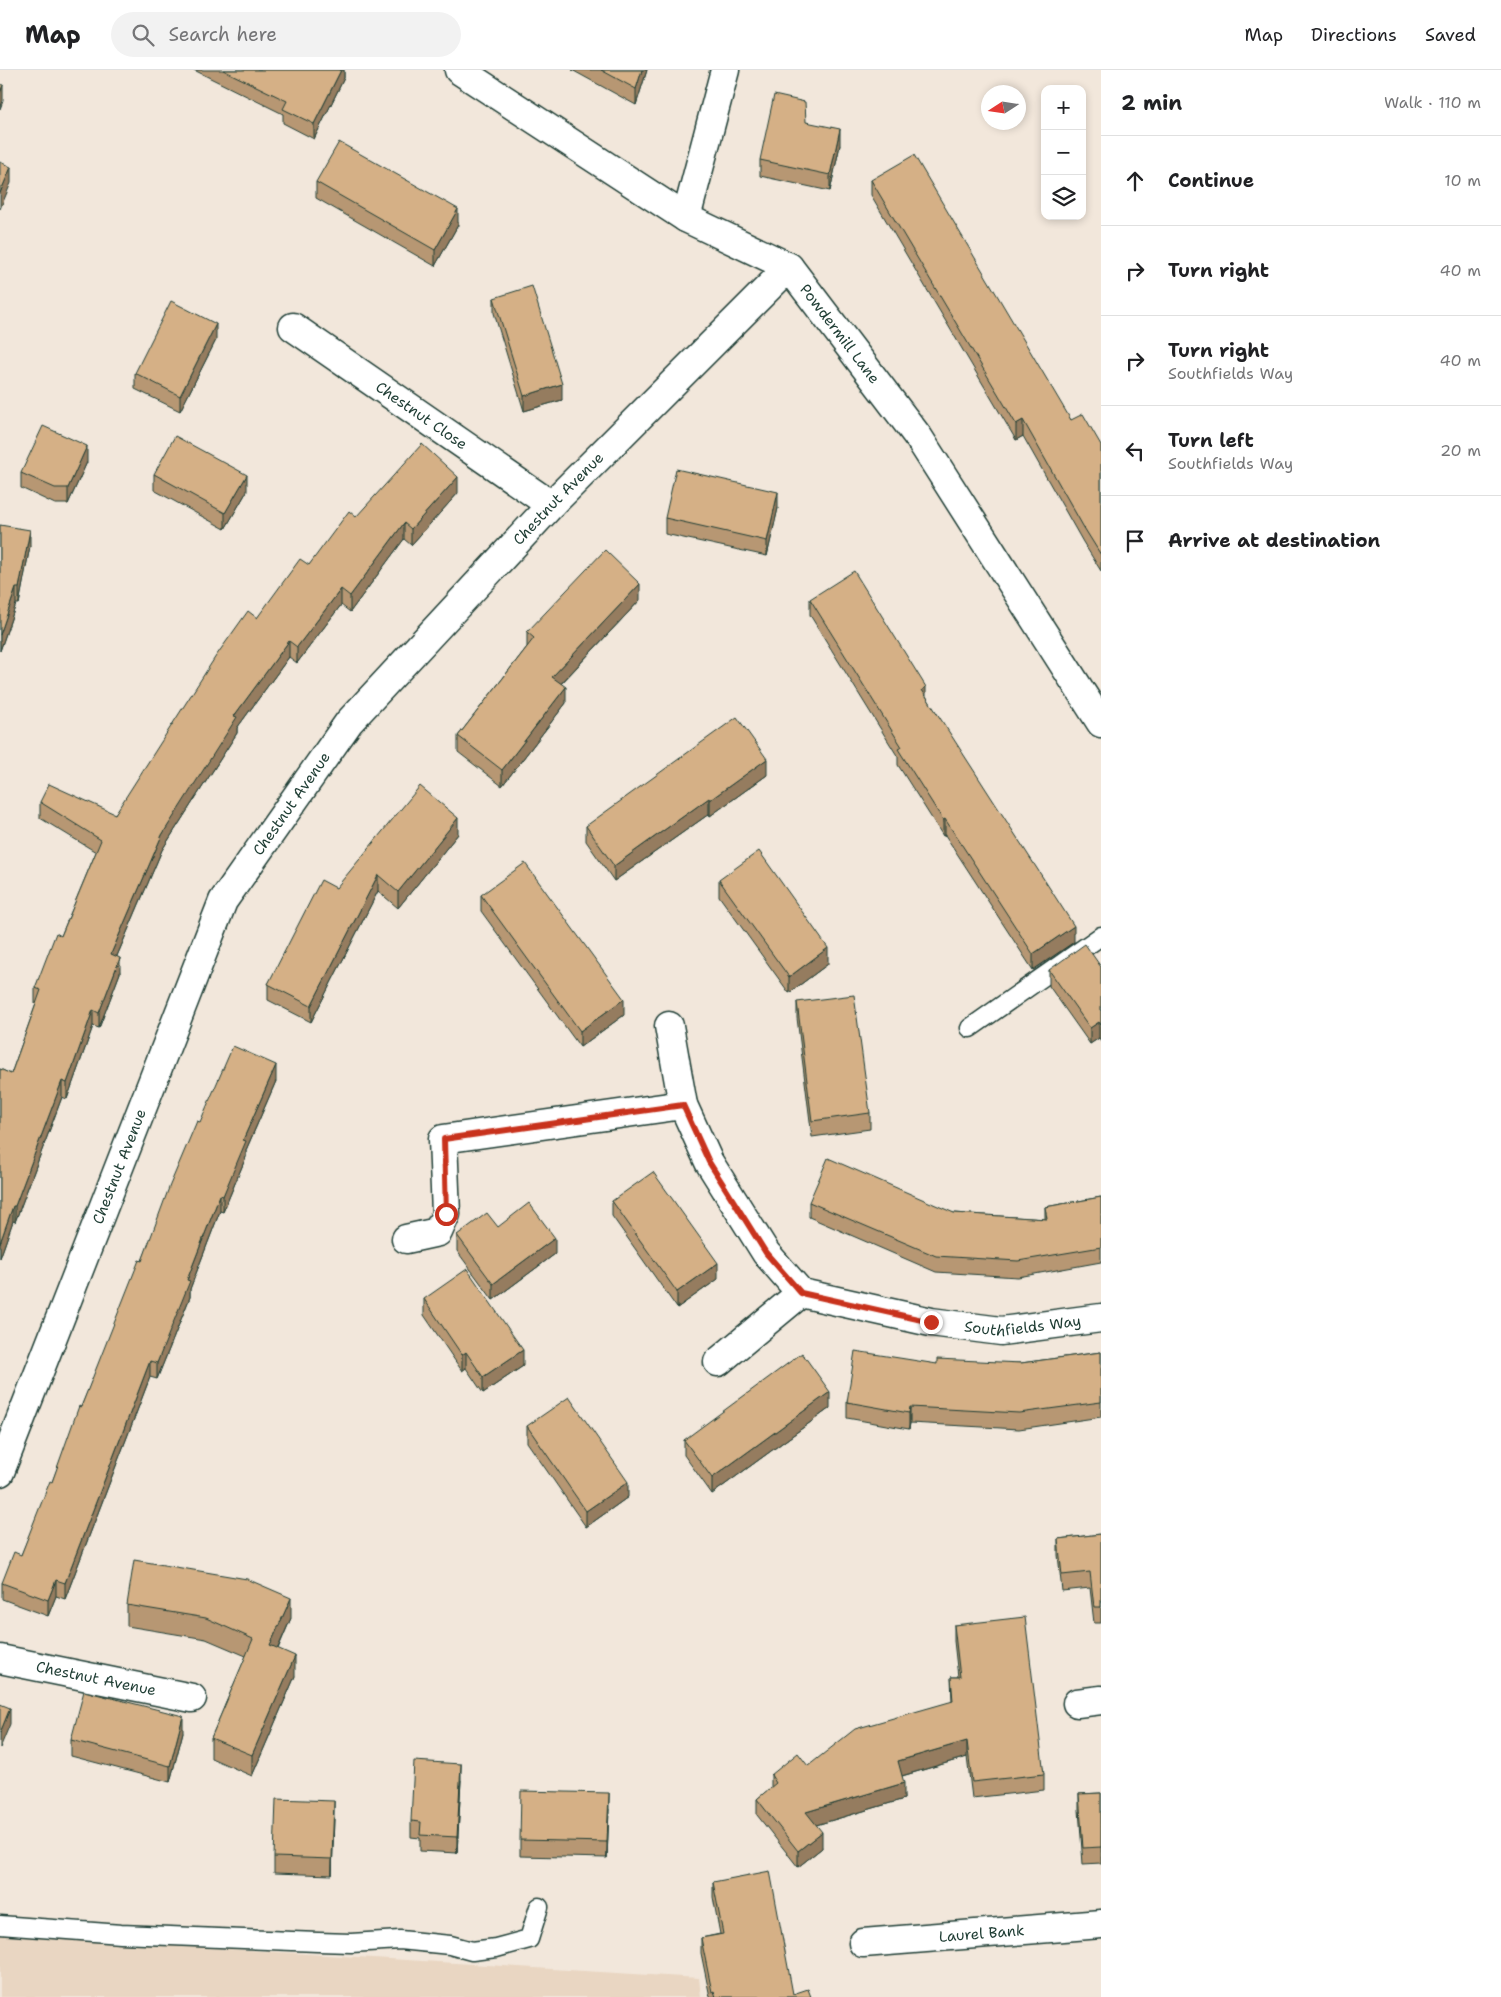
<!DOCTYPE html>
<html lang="en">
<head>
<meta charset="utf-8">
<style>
	body { margin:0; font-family:"Shantell Sans",sans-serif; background:#f2f2f2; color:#202124 }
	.controls { position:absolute; right:15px; top:15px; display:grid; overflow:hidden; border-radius:10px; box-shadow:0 2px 8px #0003 }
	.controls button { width:45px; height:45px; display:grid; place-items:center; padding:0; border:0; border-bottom:1px solid #e0e0e0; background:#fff; color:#202124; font:25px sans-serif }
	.compass { position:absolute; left:981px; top:15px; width:45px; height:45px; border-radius:50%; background:#fff; box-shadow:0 2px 8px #0003; rotate:258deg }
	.stop { position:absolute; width:15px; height:15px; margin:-11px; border:4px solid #c8321e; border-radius:50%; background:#fff }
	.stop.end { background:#c8321e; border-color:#fff; box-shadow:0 1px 5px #0008 }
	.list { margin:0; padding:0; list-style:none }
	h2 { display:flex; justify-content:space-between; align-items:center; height:65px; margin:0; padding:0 20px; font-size:21px }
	h2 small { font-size:16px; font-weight:400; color:#757577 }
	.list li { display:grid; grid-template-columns:32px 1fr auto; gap:15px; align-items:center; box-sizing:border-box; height:90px; padding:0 20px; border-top:1px solid #e0e0e0 }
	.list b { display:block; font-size:19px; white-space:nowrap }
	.list p { margin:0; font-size:16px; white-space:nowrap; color:#757577 }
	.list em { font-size:16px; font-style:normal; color:#757577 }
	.icon { flex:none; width:28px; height:28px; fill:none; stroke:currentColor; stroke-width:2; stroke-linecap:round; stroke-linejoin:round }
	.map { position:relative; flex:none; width:1101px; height:1927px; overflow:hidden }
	header { display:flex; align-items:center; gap:30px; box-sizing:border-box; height:70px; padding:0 25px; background:#fff; border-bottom:1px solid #e0e0e0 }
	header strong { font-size:24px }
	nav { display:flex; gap:28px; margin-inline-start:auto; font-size:18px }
	.search { width:350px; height:45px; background:#f2f2f2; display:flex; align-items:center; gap:12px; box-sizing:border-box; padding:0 18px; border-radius:28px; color:#757577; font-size:19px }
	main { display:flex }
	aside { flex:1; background:#fff }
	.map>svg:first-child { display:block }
	.built { fill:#e9d6c2 }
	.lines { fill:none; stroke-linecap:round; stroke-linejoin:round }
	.service-casing { stroke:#1f3d34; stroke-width:21 }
	.minor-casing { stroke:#1f3d34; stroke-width:31 }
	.service { stroke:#fff; stroke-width:18 }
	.minor { stroke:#fff; stroke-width:28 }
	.wall { fill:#b79773; stroke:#1f3d34 }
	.shaded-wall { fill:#957b5e; stroke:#1f3d34 }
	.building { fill:#d5b086; stroke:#1f3d34 }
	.route { stroke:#c8321e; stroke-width:6 }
	.labels { text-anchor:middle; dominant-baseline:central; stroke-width:4; stroke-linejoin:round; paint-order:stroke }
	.street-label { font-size:15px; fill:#1f3d34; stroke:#fff }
</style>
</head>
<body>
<header>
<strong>Map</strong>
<div class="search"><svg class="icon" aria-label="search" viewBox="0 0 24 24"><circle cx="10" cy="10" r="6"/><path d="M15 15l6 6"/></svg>Search here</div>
<nav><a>Map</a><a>Directions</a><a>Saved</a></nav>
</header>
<main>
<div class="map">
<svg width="1101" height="1927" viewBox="0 0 1101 1927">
	<rect width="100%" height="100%" fill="#f2e7db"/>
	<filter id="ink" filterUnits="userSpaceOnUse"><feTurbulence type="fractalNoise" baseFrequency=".02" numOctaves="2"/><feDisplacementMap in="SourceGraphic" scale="10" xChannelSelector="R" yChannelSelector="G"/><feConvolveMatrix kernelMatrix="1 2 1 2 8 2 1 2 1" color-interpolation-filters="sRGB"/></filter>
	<g filter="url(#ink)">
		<path class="built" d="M 0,1865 L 699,1908 L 701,1927 L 0,1927 Z"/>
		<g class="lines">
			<g class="service-casing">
				<g id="service">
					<path d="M 970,958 L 1101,866"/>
					<path d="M 0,1855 L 121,1864 L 318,1872 L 351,1873 L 400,1870 L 450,1875 L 472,1881 L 496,1878 L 529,1869 L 539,1837"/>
				</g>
			</g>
			<g class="minor-casing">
				<g id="minor">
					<path id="s1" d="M 459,0 L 686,148 L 789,197 L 919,368 L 1101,653"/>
					<path d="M 686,148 L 725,0"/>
					<path id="s2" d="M 293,257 L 551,435"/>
					<path id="s3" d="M 669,956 L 683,1035 L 709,1092 L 766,1183 L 801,1223 L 931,1252 L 1001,1261 L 1101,1248"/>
					<path d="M 406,1169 L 438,1162 L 446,1144 L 443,1069 L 683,1035"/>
					<path d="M 718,1292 L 801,1223"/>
					<path id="s4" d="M 0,1402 L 223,831 L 349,652 L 551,435 L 789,197"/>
					<path id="s5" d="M 0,1589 L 192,1628"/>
					<path d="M 1077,1633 L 1101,1630"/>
					<path id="s6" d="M 863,1873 L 1101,1854"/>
				</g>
			</g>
			<use href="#service" class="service"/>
			<use href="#minor" class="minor"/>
		</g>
		<g class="wall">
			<path d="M 194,0 L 344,0 L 344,8 L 314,69 L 283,53 L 283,44 Z"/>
			<path d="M 572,0 L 647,0 L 636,35 Z"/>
			<path d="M 806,52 L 840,75 L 830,121 L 760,106 L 760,90 Z"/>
			<path d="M 871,110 L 1071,350 L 1101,375 L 1101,501 L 1083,472 L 1023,366 L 1016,370 L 871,125 Z"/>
			<path d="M 316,112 L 458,155 L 435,196 L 316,128 Z"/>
			<path d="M 494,228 L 562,330 L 524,341 L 494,243 Z"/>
			<path d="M 216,270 L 180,341 L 135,319 L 135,303 Z"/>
			<path d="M 87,392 L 68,434 L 55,434 L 21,418 L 21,403 Z"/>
			<path d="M 154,404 L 247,421 L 225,459 L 154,420 Z"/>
			<path d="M 458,423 L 411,475 L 404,469 L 350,542 L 341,535 L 297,593 L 289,587 L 237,658 L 237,663 L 162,780 L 117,886 L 120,903 L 99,958 L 93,956 L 67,1029 L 62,1027 L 15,1152 L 13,1151 L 0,1188 L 0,999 L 11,1004 L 36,934 L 35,934 L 35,918 L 61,866 L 96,782 L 40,748 L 40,732 L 115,744 L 257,548 L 356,447 Z"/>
			<path d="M 778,438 L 767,486 L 665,464 L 665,448 Z"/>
			<path d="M 0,455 L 30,476 L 19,534 L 16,534 L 0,581 Z"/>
			<path d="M 810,529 L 926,626 L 1074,872 L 1033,900 L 945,765 L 943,766 L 898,695 L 898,687 L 810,545 Z"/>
			<path d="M 640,530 L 561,614 L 566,633 L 502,716 L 458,682 L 458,666 L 527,577 L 527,562 Z"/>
			<path d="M 767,705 L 710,746 L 709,744 L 614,811 L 586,771 L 586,756 Z"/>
			<path d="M 458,764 L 398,838 L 378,821 L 311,952 L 268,930 L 268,914 L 336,818 Z"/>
			<path d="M 719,810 L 828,894 L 789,923 L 719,826 Z"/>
			<path d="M 481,825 L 624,945 L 580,977 L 481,841 Z"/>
			<path d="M 1101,897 L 1101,971 L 1099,968 L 1090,974 L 1049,916 L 1049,900 Z"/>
			<path d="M 797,932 L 870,1043 L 870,1059 L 812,1067 L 797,948 Z"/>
			<path d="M 276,1011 L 246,1080 L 246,1087 L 223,1142 L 220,1141 L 190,1219 L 190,1227 L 157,1309 L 150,1307 L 65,1529 L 56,1526 L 48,1546 L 2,1529 L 2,1513 L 21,1485 L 52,1412 L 81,1337 L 200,1052 Z"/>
			<path d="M 1101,1127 L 1101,1192 L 1018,1207 L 936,1202 L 809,1147 L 809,1132 L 954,1143 L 1045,1149 L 1045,1137 Z"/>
			<path d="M 612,1131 L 718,1209 L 677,1238 L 612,1146 Z"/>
			<path d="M 498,1157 L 555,1184 L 493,1230 L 457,1181 L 457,1165 Z"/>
			<path d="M 424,1229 L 523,1296 L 483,1323 L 466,1298 L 462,1301 L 424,1245 Z"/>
			<path d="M 1101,1282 L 1101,1347 L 1019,1359 L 910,1353 L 909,1359 L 847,1348 L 847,1332 L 937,1294 L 1021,1293 Z"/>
			<path d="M 830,1338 L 712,1424 L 684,1385 L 684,1370 Z"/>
			<path d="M 527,1356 L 628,1427 L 586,1457 L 527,1372 Z"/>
			<path d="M 1101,1464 L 1101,1553 L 1094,1553 L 1090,1518 L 1062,1521 L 1058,1485 L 1058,1469 Z"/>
			<path d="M 127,1535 L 291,1548 L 278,1579 L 295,1606 L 252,1706 L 211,1688 L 211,1668 L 246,1586 L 206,1569 L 127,1556 Z"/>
			<path d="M 954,1555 L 1044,1704 L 1044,1720 L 972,1728 L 967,1687 L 902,1706 L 904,1729 L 816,1755 L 822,1778 L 798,1797 L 757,1745 L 757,1729 L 771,1718 L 771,1705 L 808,1696 L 952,1632 L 951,1607 L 958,1607 L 954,1571 Z"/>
			<path d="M 183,1662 L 170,1712 L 71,1686 L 71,1670 Z"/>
			<path d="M 461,1710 L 457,1783 L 420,1781 L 420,1768 L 411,1767 L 411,1751 Z"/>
			<path d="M 1101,1723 L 1101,1793 L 1083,1794 L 1079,1740 L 1079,1724 Z"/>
			<path d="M 609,1739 L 607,1788 L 520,1786 L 520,1770 Z"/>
			<path d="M 334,1747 L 332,1805 L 274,1803 L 274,1787 Z"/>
			<path d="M 713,1812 L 793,1924 L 811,1927 L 710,1927 L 701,1883 L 701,1868 L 720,1864 L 713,1827 Z"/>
		</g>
		<g class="shaded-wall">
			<path d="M 341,0 L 344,0 L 344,8 L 314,69 L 314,54 Z"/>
			<path d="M 642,0 L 647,0 L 636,35 L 636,19 Z"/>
			<path d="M 3,15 L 3,31 L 0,39 L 0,23 Z"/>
			<path d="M 840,59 L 840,75 L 830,121 L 830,105 Z"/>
			<path d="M 11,97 L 11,113 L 0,139 L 0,123 Z"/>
			<path d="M 458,139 L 458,155 L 435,196 L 435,180 Z"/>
			<path d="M 216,254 L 216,270 L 180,341 L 180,326 Z"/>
			<path d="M 562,314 L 562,330 L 524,341 L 524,326 Z"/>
			<path d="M 1023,350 L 1023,366 L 1016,370 L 1016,354 Z"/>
			<path d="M 87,376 L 87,392 L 68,434 L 68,418 Z"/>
			<path d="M 247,405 L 247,421 L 225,459 L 225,443 Z"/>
			<path d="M 458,407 L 458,423 L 411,475 L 411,459 Z"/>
			<path d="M 778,422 L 778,438 L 767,486 L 767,471 Z"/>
			<path d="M 404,453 L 404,469 L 350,542 L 350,526 Z"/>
			<path d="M 30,460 L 30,476 L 19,534 L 19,518 Z"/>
			<path d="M 640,514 L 640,530 L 552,623 L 552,607 Z"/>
			<path d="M 16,518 L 16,534 L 0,581 L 0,565 Z"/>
			<path d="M 341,519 L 341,535 L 297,593 L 297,577 Z"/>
			<path d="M 289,571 L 289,587 L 237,658 L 237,663 L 162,780 L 111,900 L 111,884 L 162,765 L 234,646 Z"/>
			<path d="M 566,617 L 566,633 L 502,716 L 502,700 Z"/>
			<path d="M 926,617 L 926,633 L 922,620 Z"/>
			<path d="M 767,689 L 767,705 L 710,746 L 710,730 Z"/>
			<path d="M 709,728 L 709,744 L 614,811 L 614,796 Z"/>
			<path d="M 458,748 L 458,764 L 398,838 L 398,822 Z"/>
			<path d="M 945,749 L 945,765 L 943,766 L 943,750 Z"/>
			<path d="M 378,805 L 378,821 L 311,952 L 311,936 Z"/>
			<path d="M 1074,856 L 1074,872 L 1033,900 L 1033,884 Z"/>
			<path d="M 828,878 L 828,894 L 789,923 L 789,907 Z"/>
			<path d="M 120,888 L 120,903 L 99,958 L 99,943 Z"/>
			<path d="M 624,929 L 624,945 L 580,977 L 580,961 Z"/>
			<path d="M 93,940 L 93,956 L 67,1029 L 67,1013 Z"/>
			<path d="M 1099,952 L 1099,968 L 1090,974 L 1090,958 Z"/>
			<path d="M 276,995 L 276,1011 L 246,1080 L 246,1087 L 223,1142 L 223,1126 L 243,1070 Z"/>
			<path d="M 62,1011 L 62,1027 L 15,1152 L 15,1136 Z"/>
			<path d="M 220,1125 L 220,1141 L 190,1219 L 190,1227 L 157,1309 L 157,1293 L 187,1210 Z"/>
			<path d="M 13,1136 L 13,1151 L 0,1188 L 0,1173 Z"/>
			<path d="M 555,1168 L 555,1184 L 493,1230 L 493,1214 Z"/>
			<path d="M 718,1193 L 718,1209 L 677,1238 L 677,1222 Z"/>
			<path d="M 523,1280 L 523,1296 L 483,1323 L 483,1307 Z"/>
			<path d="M 466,1282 L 466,1298 L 462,1301 L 462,1285 Z"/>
			<path d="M 150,1291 L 150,1307 L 65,1529 L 65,1513 Z"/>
			<path d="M 830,1322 L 830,1338 L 712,1424 L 712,1408 Z"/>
			<path d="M 910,1337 L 910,1353 L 909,1359 L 909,1343 Z"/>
			<path d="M 628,1412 L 628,1427 L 586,1457 L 586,1441 Z"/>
			<path d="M 56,1510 L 56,1526 L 48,1546 L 48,1530 Z"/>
			<path d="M 291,1528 L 291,1548 L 270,1596 L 270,1575 Z"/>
			<path d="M 295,1586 L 295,1606 L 252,1706 L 252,1685 Z"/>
			<path d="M 10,1638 L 10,1654 L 0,1678 L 0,1663 Z"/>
			<path d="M 183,1646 L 183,1662 L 170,1712 L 170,1696 Z"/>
			<path d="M 967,1671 L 967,1687 L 898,1707 L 898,1691 Z"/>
			<path d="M 461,1694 L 461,1710 L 457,1783 L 457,1767 Z"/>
			<path d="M 904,1713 L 904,1729 L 806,1758 L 806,1742 Z"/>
			<path d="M 609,1723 L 609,1739 L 607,1788 L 607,1772 Z"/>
			<path d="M 334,1731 L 334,1747 L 332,1805 L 332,1789 Z"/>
			<path d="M 822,1762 L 822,1778 L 798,1797 L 798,1781 Z"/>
		</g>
		<g class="building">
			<path d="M 223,0 L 341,0 L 314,54 L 283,39 L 287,31 Z"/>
			<path d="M 601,0 L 642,0 L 636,19 Z"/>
			<path d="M 0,14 L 3,15 L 0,23 Z"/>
			<path d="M 774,25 L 805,32 L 806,52 L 840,59 L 830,105 L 760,90 Z"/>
			<path d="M 339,72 L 458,139 L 435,180 L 316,112 Z"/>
			<path d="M 914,85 L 1071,350 L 1083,344 L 1101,375 L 1101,485 L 1083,456 L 1023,350 L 1016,354 L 871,110 Z"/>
			<path d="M 0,92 L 11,97 L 0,123 Z"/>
			<path d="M 532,216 L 562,314 L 524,326 L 494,228 Z"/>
			<path d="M 171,231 L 216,254 L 180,326 L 135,303 Z"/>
			<path d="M 43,356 L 87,376 L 68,418 L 55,418 L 21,403 Z"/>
			<path d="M 175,366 L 247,405 L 225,443 L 154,404 Z"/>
			<path d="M 422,374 L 458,407 L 411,459 L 404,453 L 350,526 L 341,519 L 297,577 L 289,571 L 234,646 L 237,647 L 162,765 L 111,884 L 120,888 L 99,943 L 93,940 L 67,1013 L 62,1011 L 15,1136 L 13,1136 L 0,1173 L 0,999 L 11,1004 L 41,920 L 35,918 L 56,863 L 61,866 L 101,770 L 40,732 L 49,714 L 115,744 L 216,586 L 248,541 L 257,548 L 300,489 L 309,495 L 349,441 L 356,447 Z"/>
			<path d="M 676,399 L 778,422 L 767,471 L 665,448 Z"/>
			<path d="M 0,455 L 30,460 L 19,518 L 16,518 L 0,565 Z"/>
			<path d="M 605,480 L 640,514 L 552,607 L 566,617 L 502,700 L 458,666 L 534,568 L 527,562 Z"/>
			<path d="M 854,501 L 926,617 L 922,620 L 1074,856 L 1033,884 L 945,749 L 943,750 L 898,679 L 902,677 L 810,529 Z"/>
			<path d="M 737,647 L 767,689 L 710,730 L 709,728 L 614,796 L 586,756 Z"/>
			<path d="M 420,716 L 458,748 L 398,822 L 378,805 L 311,936 L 268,914 L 321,810 L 336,818 Z"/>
			<path d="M 759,781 L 828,878 L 789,907 L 719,810 Z"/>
			<path d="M 525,793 L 624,929 L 580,961 L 481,825 Z"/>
			<path d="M 1085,874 L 1101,897 L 1101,955 L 1099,952 L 1090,958 L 1049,900 Z"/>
			<path d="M 854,925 L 870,1043 L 812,1051 L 797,932 Z"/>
			<path d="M 233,976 L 276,995 L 243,1070 L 246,1071 L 223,1126 L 220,1125 L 187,1210 L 190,1211 L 157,1293 L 150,1291 L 65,1513 L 56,1510 L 48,1530 L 2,1513 L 14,1482 L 21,1485 L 50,1411 L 52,1412 L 79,1336 L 81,1337 L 139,1190 L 142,1191 L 170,1115 L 197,1051 L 200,1052 Z"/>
			<path d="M 828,1088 L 954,1143 L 1047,1149 L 1045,1137 L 1101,1127 L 1101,1177 L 1018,1191 L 936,1186 L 809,1132 Z"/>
			<path d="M 653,1102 L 718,1193 L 677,1222 L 612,1131 Z"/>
			<path d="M 529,1133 L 555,1168 L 493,1214 L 457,1165 L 487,1143 L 498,1157 Z"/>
			<path d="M 467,1199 L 523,1280 L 483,1307 L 466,1282 L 462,1285 L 424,1229 Z"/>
			<path d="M 855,1281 L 937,1294 L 937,1289 L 1021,1293 L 1101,1282 L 1101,1332 L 1019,1343 L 910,1337 L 909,1343 L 847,1332 Z"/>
			<path d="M 802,1283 L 830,1322 L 712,1408 L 684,1370 Z"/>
			<path d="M 569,1327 L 628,1412 L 586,1441 L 527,1356 Z"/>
			<path d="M 1101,1464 L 1101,1537 L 1094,1537 L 1090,1502 L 1062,1505 L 1058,1469 Z"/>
			<path d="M 134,1490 L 247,1509 L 291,1528 L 270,1575 L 295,1586 L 252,1685 L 211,1668 L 253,1569 L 206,1548 L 127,1535 Z"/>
			<path d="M 1025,1547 L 1044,1704 L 972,1712 L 967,1671 L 898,1691 L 904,1713 L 806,1742 L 822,1762 L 798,1781 L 757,1729 L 776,1713 L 771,1705 L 798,1683 L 808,1696 L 855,1659 L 953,1631 L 951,1607 L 960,1607 L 954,1555 Z"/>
			<path d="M 84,1621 L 183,1646 L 170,1696 L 71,1670 Z"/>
			<path d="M 0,1634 L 10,1638 L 0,1663 Z"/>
			<path d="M 414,1691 L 461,1694 L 457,1767 L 420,1765 L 421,1752 L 411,1751 Z"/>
			<path d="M 521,1721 L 609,1723 L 607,1772 L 520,1770 Z"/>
			<path d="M 1101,1723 L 1101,1777 L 1083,1778 L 1079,1724 Z"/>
			<path d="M 276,1729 L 334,1731 L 332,1789 L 274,1787 Z"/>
			<path d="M 770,1801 L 793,1924 L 808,1919 L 811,1927 L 716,1927 L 714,1921 L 712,1922 L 701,1868 L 723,1864 L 713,1812 Z"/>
		</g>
	</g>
	<g class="lines" filter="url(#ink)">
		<path class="route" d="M 446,1144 L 444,1069 L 683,1035 L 709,1092 L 766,1183 L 801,1223 L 931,1252"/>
	</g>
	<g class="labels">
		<g class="street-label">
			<text stroke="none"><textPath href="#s1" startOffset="469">Powdermill Lane</textPath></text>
			<text stroke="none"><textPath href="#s2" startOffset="156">Chestnut Close</textPath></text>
			<text stroke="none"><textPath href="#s4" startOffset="1138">Chestnut Avenue</textPath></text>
			<text stroke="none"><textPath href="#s4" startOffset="732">Chestnut Avenue</textPath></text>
			<text stroke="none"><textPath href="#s4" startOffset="328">Chestnut Avenue</textPath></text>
			<text stroke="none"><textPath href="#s3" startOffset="529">Southfields Way</textPath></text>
			<text stroke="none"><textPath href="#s5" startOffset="98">Chestnut Avenue</textPath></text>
			<text stroke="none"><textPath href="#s6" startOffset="119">Laurel Bank</textPath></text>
		</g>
	</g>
</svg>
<div class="controls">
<button>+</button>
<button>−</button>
<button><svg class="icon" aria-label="layers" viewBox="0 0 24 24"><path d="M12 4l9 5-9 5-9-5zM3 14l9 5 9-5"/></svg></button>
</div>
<svg class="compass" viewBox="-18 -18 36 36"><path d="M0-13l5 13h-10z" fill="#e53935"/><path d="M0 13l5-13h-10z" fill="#757577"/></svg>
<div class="stop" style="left:446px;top:1144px"></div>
<div class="stop end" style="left:931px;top:1252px"></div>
</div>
<aside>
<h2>2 min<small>Walk · 110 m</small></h2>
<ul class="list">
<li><svg class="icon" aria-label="ahead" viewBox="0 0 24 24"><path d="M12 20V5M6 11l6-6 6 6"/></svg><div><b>Continue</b></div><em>10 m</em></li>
<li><svg class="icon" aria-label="right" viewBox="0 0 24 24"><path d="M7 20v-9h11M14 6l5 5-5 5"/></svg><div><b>Turn right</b></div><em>40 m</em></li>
<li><svg class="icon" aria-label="right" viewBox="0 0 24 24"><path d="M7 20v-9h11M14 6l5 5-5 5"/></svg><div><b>Turn right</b><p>Southfields Way</p></div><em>40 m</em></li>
<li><svg class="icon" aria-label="left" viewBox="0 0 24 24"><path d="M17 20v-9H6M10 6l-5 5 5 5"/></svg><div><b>Turn left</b><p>Southfields Way</p></div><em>20 m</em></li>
<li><svg class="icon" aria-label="arrive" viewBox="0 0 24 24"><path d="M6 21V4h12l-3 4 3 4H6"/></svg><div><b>Arrive at destination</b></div></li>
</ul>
</aside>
</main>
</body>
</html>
